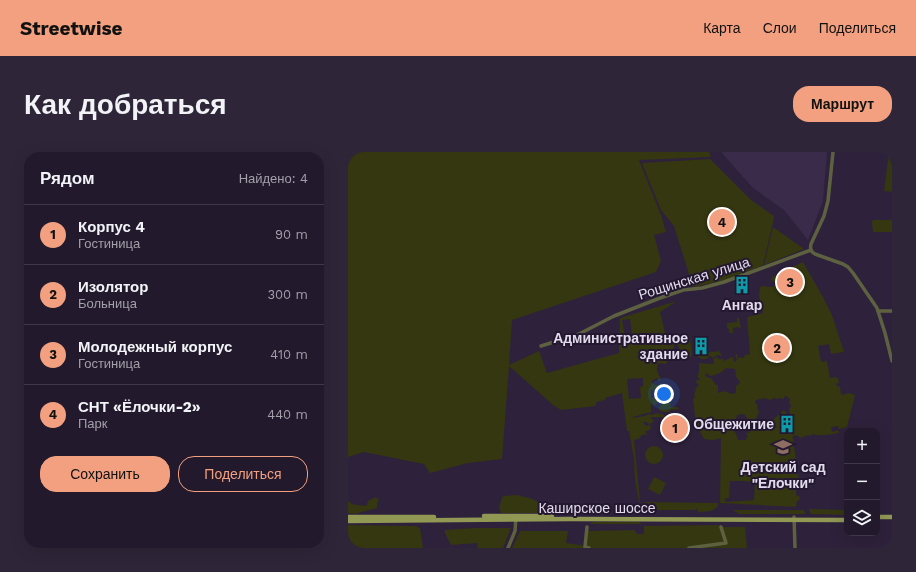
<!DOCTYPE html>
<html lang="ru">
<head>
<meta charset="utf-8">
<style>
	body { margin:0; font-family:"Work Sans",sans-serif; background:#2e2638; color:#f1f3f6 }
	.controls { position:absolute; right:12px; bottom:12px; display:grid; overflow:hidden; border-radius:8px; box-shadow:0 4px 16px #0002 }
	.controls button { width:36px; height:36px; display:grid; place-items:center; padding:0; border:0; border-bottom:1px solid #3f3848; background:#22192c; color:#f1f3f6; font:20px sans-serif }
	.you { position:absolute; left:316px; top:242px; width:14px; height:14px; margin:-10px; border:3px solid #fff; border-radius:50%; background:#1a73e8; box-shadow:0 0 0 6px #1a73e833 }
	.badge { display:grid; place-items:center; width:26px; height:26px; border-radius:50%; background:#f2a07f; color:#111; font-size:13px; font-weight:700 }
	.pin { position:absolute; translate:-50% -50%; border:2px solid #fff; box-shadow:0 1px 4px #0006 }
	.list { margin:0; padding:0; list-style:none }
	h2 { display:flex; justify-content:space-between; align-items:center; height:52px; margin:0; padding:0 16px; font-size:17px }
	h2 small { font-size:13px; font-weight:400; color:#a2a0a9 }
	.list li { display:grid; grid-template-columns:26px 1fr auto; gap:12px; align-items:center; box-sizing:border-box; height:60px; padding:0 16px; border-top:1px solid #3f3848 }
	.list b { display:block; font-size:15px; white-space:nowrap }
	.list p { margin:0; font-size:13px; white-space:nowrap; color:#a2a0a9 }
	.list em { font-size:13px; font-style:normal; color:#a2a0a9 }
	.actions { display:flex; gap:8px; padding:12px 16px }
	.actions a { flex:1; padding:9px 0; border:1px solid #f2a07f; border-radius:16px; text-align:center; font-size:14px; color:#f2a07f }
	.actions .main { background:#f2a07f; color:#111 }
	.icon { flex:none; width:22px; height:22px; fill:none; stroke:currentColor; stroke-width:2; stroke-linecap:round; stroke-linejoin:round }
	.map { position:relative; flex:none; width:544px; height:396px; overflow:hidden; border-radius:16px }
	header { display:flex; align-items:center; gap:24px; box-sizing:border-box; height:56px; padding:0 20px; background:#f2a07f; color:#111 }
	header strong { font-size:19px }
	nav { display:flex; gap:22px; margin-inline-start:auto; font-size:14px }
	.intro { display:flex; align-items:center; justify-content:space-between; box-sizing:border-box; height:96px; padding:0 24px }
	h1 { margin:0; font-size:28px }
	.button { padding:10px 18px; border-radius:16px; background:#f2a07f; color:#111; font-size:14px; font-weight:700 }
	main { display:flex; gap:24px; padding:0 24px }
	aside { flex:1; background:#22192c; border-radius:16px; box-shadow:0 4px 16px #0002 }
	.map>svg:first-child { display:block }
	.built { fill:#392b49 }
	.green { fill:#343710; fill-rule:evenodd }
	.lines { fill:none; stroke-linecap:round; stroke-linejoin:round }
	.minor { stroke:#5d6140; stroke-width:3.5 }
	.major { stroke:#919854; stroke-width:4.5 }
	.labels { text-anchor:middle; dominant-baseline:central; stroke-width:4; stroke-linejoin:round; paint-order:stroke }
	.street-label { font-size:14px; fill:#e2dbec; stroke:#241831 }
	.poi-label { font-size:14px; font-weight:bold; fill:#e2dbec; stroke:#241831 }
</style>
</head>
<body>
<header>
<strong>Streetwise</strong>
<nav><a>Карта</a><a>Слои</a><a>Поделиться</a></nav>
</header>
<div class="intro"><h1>Как добраться</h1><a class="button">Маршрут</a></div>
<main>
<aside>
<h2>Рядом<small>Найдено: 4</small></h2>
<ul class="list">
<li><span class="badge">1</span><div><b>Корпус 4</b><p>Гостиница</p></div><em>90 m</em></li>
<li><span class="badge">2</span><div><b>Изолятор</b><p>Больница</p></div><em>300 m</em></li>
<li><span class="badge">3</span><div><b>Молодежный корпус</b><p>Гостиница</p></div><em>410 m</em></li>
<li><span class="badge">4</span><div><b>СНТ «Ёлочки-2»</b><p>Парк</p></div><em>440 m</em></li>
</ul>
<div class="actions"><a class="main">Сохранить</a><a>Поделиться</a></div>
</aside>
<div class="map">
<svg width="544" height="396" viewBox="0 0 544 396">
	<rect width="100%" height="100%" fill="#2e213b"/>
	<path class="built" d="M 373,0 L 479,0 L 475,49 L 460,88 L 436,58 L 405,36 Z"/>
	<g class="green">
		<path d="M 0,0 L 361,0 L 363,5 L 291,8 L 313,63 L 318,80 L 306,83 L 313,109 L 308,120 L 164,168 L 161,213 L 191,199 L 199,221 L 271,201 L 272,166 L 329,149 L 312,160 L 318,185 L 314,186 L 314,189 L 323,192 L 328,191 L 332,192 L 335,189 L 334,187 L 336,185 L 333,183 L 334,182 L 338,181 L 342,184 L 344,204 L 339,208 L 334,208 L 331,204 L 333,202 L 331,200 L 331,195 L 328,193 L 326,193 L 326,196 L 322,200 L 323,202 L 322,205 L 319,206 L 319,210 L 317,212 L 310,211 C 307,220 311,221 313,229 L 311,229 L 309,226 L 304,229 L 305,232 L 309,233 L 314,231 L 315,233 L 313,236 L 313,238 L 318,237 L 318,239 L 313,240 L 313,243 L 309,243 L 309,239 L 303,238 L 303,246 L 311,245 L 314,246 L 306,254 L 304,251 L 303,246 L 303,260 L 285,265 L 286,266 C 291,264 297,265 301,262 L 303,263 L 310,261 L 312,263 L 313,261 L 318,265 L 320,264 L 323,265 L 321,267 L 313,265 L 303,265 L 303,268 L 304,267 L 306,269 L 302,272 L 298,270 L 295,270 L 298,274 L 303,273 L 302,278 L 298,279 L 297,280 L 300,282 L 294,283 C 292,287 290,287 286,288 L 292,350 L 370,351 L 370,354 C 364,361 359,359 350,360 L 349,356 L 348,358 L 303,358 L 300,351 L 291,350 L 287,329 L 286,307 L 281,279 L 279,279 L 274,241 L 257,246 L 257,248 L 248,250 L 248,254 L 213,258 L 205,253 L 161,214 L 154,307 L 120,311 L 82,321 L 76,312 L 16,300 L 0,305 ZM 282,167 L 284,183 L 277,184 L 274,168 ZM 295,226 L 295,234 L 292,235 L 293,246 L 281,247 L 279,227 Z"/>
		<path d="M 541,0 L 544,0 L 544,40 L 536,39 Z"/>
		<path d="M 362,7 L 403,48 L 426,64 L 426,66 L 415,113 L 411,115 L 375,129 L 345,135 L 326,74 L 313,58 L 294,11 Z"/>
		<path d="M 525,68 L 544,68 L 544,80 L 525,80 L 524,70 Z"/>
		<path d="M 425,75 L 456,97 L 416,113 Z"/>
		<path d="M 455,110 L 475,145 L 484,163 L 496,200 L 483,202 L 481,192 L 470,194 L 473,210 L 479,209 L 482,226 L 489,225 L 491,230 L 490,232 L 489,231 L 488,232 L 490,235 L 492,234 L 492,236 L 493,242 L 495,243 L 500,241 L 507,243 L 499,275 L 490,277 L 490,274 L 483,275 L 484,280 L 490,278 L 491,281 C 484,282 471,285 465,282 L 462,284 L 460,283 L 453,286 L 448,283 L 445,284 L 441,256 L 443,255 L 443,253 L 441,251 L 442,247 L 440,246 L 439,244 L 436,245 L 435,247 L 431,246 L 429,247 L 426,246 L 422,248 L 416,246 L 408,248 L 407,251 L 409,252 L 410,259 L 411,259 L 411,261 L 410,262 L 408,267 L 414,270 L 423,267 L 425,268 L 430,263 L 432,263 L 435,258 L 438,260 L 438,262 L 434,264 L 434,267 L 436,267 L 437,278 L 442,277 L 442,279 L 444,279 L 450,324 L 454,330 L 452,333 L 449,332 L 448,334 L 448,343 L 452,345 L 451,348 L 449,349 L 448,351 L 449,353 L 447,355 L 372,351 L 373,286 L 366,288 L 356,287 L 348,273 L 345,247 L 347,245 L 346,242 L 348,239 L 347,237 L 351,233 L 348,230 L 349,228 L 351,228 L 352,227 L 352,226 L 350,226 L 350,223 L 351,220 L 351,211 L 364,212 L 366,211 L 365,207 L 369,205 L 372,208 L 373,207 L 375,207 L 376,209 L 384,205 L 386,206 L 385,207 L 386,210 L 389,208 L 387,204 L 389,202 L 390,203 L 389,206 L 390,207 L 391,205 L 395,206 L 398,202 L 402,203 L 399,165 L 415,161 L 411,144 L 412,135 C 418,132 420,138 428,133 L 428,131 L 423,128 L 424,125 ZM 378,216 L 387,217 L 388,225 L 389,225 L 389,227 L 391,228 L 392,230 L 391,232 L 388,234 L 388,241 L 383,242 C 378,238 375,239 370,241 L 370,233 L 368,233 L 363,226 L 361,226 L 361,225 L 358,225 L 357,223 L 358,221 L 362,224 C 369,223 373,221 378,216 ZM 396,262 L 405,275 L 404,278 L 400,281 L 398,281 L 400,285 L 398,286 L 398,288 L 390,288 C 389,281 385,280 384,273 L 388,267 L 389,263 ZM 382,329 L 398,329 L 407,331 L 406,348 L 377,350 L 377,346 L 381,346 Z"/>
		<path d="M 389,166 L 391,166 L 393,177 L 390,175 L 385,176 L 385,181 L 381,181 L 381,177 L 379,176 L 379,171 L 389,170 Z"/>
		<path d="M 371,199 L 374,204 L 370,203 L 364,206 L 363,204 L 361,204 L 359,207 L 353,207 L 353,206 L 351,206 L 350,204 L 351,202 Z"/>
		<path d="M 315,250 L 322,251 L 323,252 L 322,255 L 329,255 L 331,257 L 322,258 L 321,260 L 316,260 L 312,259 L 311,255 Z"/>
		<circle cx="306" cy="303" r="9"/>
		<path d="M 306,325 L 318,331 L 312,343 L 300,337 Z"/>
		<path d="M 168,343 C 178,345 196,348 198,360 L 195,361 L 153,361 L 151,356 L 154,345 L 156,344 Z"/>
		<path d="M 28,345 L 31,348 L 29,351 L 29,356 L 7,362 L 0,361 L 0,349 L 3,351 L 3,352 L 18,354 L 20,349 Z"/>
		<path d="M 461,357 L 499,358 L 499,363 L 463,362 L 462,361 Z"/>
		<path d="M 384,358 L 456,358 L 457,361 L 457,362 L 392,362 Z"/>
		<path d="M 246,370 L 291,370 L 294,372 L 243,372 L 243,371 Z"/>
		<path d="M 0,373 L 68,374 L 72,376 L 75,396 L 0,396 Z"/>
		<path d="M 371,373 L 372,375 L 397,375 L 399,396 L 164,396 L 172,379 L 220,379 L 218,391 L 239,394 L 240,379 L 285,378 L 287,379 L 289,382 L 296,382 L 296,374 Z"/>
		<path d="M 127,376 L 163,376 L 155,396 L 130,396 L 129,391 L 103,393 L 97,381 L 97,378 Z"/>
	</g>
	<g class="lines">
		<g class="minor">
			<path d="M 485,0 L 480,49 L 476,64 L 463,92 C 462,96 463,100 467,102 L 495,112 L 500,115 L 505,121 L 529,156 L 537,181 L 544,209"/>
			<path d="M 530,159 L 544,159"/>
			<path d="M 193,194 L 231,182 L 266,164 L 312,146 L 335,138 L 354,136 L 376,130 L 463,98"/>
			<path d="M 446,365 L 447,396"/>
			<path d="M 239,375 L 237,395 L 241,396"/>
			<path d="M 160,396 L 167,379 L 168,365"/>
			<path d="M 341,396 L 378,391 L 373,375"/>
		</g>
		<g class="major">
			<path d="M 136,364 L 204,364"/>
			<path d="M 0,365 L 86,365"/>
			<path d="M 529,365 L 544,365"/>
			<path d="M 0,369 L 223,367 L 499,368"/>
		</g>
	</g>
	<defs>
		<g id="building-bare" transform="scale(1.38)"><path d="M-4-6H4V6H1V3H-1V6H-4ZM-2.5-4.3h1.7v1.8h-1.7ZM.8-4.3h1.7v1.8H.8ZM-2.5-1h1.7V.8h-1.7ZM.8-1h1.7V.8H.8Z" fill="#0f9aa8" stroke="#241831" stroke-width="2.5" paint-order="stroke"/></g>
		<g id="school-bare" transform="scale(1.38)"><path d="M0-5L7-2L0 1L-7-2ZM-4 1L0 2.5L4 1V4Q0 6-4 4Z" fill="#8d6e63" stroke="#241831" stroke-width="2.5" paint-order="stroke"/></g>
	</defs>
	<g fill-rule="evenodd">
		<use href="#building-bare" x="394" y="133"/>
		<use href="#building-bare" x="353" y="194"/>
		<use href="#building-bare" x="439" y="272"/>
		<use href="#school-bare" x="435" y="295"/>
	</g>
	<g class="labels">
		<g class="street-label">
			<text transform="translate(346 126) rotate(-17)">Рощинская улица</text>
			<text x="249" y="356">Каширское шоссе</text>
		</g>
		<g class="poi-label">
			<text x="394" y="153">Ангар</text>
			<text x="340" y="186" text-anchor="end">Административное<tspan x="340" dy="16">здание</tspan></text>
			<text x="426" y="272" text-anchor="end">Общежитие</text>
			<text x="435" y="315">Детский сад<tspan x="435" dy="16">"Елочки"</tspan></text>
		</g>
	</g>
</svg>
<div class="controls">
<button>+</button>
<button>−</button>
<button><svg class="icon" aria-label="layers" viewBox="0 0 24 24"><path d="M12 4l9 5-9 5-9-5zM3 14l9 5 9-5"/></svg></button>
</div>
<div class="you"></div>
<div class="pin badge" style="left:327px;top:276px">1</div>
<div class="pin badge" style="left:429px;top:196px">2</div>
<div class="pin badge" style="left:442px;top:130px">3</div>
<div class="pin badge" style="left:374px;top:70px">4</div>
</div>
</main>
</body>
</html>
